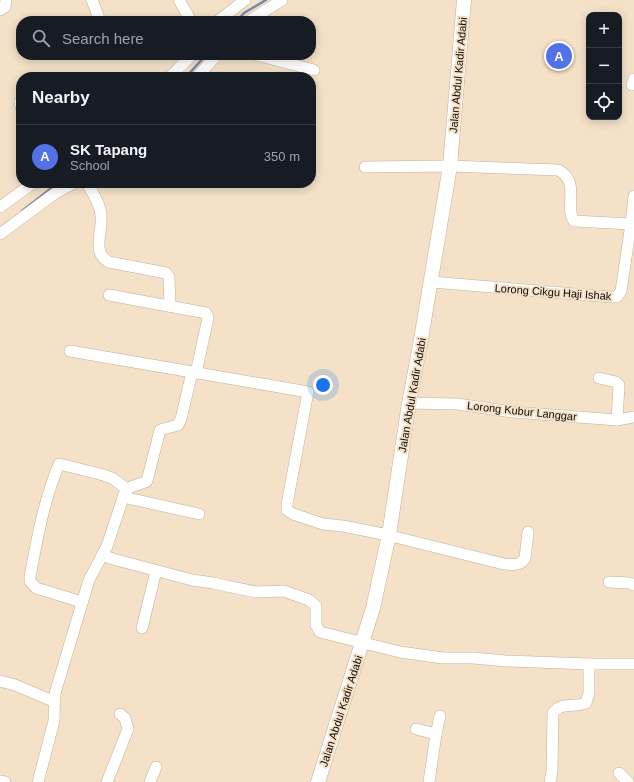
<!DOCTYPE html>
<html lang="en">
<head>
<meta charset="utf-8">
<style>
	body { margin:0; font-family:Arial,sans-serif; background:#242831; color:#f1f3f6 }
	.controls { position:absolute; right:12px; top:12px; display:grid; overflow:hidden; border-radius:8px; box-shadow:0 2px 10px #0003 }
	.controls button { width:36px; height:36px; display:grid; place-items:center; padding:0; border:0; border-bottom:1px solid #363941; background:#171b24; color:#f1f3f6; font:20px sans-serif }
	.you { position:absolute; left:323px; top:385px; width:14px; height:14px; margin:-10px; border:3px solid #fff; border-radius:50%; background:#1a73e8; box-shadow:0 0 0 6px #1a73e833 }
	.badge { display:grid; place-items:center; width:26px; height:26px; border-radius:50%; background:#5472e7; color:#fff; font-size:13px; font-weight:700 }
	.pin { position:absolute; translate:-50% -50%; border:2px solid #fff; box-shadow:0 1px 4px #0006 }
	.list { margin:0; padding:0; list-style:none }
	h2 { display:flex; justify-content:space-between; align-items:center; height:52px; margin:0; padding:0 16px; font-size:17px }
	h2 small { font-size:13px; font-weight:400; color:#9ea1a6 }
	.list li { display:grid; grid-template-columns:26px 1fr auto; gap:12px; align-items:center; box-sizing:border-box; height:64px; padding:0 16px; border-top:1px solid #363941 }
	.list b { display:block; font-size:15px; white-space:nowrap }
	.list p { margin:0; font-size:13px; white-space:nowrap; color:#9ea1a6 }
	.list em { font-size:13px; font-style:normal; color:#9ea1a6 }
	.icon { flex:none; width:22px; height:22px; fill:none; stroke:currentColor; stroke-width:2; stroke-linecap:round; stroke-linejoin:round }
	.map { position:relative; flex:none; width:634px; height:782px; overflow:hidden }
	.search { position:absolute; background:#171b24; box-shadow:0 2px 10px #0003; left:16px; top:16px; width:300px; height:44px; display:flex; align-items:center; gap:10px; box-sizing:border-box; padding:0 14px; border-radius:16px; color:#9ea1a6; font-size:15px }
	.panel { position:absolute; background:#171b24; box-shadow:0 2px 10px #0003; left:16px; top:72px; width:300px; height:116px; border-radius:16px }
	.map>svg:first-child { display:block }
	.lines { fill:none; stroke-linecap:round; stroke-linejoin:round }
	.stream { stroke:#7986ab; stroke-width:2.5 }
	.minor-casing { stroke:#c3b098; stroke-width:12 }
	.major-casing { stroke:#c3b098; stroke-width:15 }
	.minor { stroke:#fff; stroke-width:11 }
	.major { stroke:#fff; stroke-width:14 }
	.labels { text-anchor:middle; dominant-baseline:central; stroke-width:4; stroke-linejoin:round; paint-order:stroke }
	.street-label { font-size:11px; fill:#110b04; stroke:#f4e1c8 }
</style>
</head>
<body>
<div class="map">
<svg width="634" height="782" viewBox="0 0 634 782">
	<rect width="100%" height="100%" fill="#f4e1c8"/>
	<g class="lines">
		<g class="stream">
			<path d="M 237,21 L 244,13 L 266,0"/>
			<path d="M 186,77 L 206,55"/>
			<path d="M 22,211 L 58,183"/>
		</g>
		<g class="minor-casing">
			<g id="minor">
				<path d="M 92,0 L 100,21"/>
				<path d="M 179,0 L 191,21"/>
				<path d="M 0,10 L 5,7 L 6,0"/>
				<path d="M 218,21 L 245,0"/>
				<path d="M 249,21 L 282,0"/>
				<path d="M 257,55 L 314,70"/>
				<path d="M 170,77 L 192,55"/>
				<path d="M 197,77 L 217,55"/>
				<path d="M 632,85 L 634,79"/>
				<path d="M 20,102 L 21,107"/>
				<path d="M 365,167 L 450,166 L 558,170 C 581,181 564,207 574,221 L 631,224 L 621,291 L 617,297 L 611,297 L 431,282"/>
				<path d="M 87,183 C 93,193 100,204 101,215 C 103,231 91,253 109,262 L 166,273 L 169,277 L 170,306"/>
				<path d="M 0,207 L 33,183"/>
				<path d="M 631,224 L 634,196"/>
				<path d="M 0,234 L 54,194 L 74,183"/>
				<path d="M 109,295 L 206,313 L 208,318 L 196,373"/>
				<path d="M 70,351 L 192,372"/>
				<path d="M 599,378 L 616,382 L 619,385 L 617,420"/>
				<path d="M 409,403 L 457,404 L 513,412 L 617,420 L 634,417"/>
				<path d="M 123,497 L 199,514"/>
				<path d="M 102,555 L 113,559 L 192,580 L 213,583 L 256,592 L 284,591 L 309,600 L 316,606 L 316,625 L 320,632 L 400,652 L 443,658 L 473,658 L 506,661 L 589,664 L 634,664"/>
				<path d="M 609,582 L 630,583 L 634,585"/>
				<path d="M 82,602 L 36,588 L 30,581 L 30,577 C 37,539 44,500 59,464 L 100,474 L 112,478 L 127,489"/>
				<path d="M 142,628 L 156,571"/>
				<path d="M 0,681 L 15,685 L 53,701"/>
				<path d="M 416,729 L 436,734 L 429,782"/>
				<path d="M 436,734 L 440,716"/>
				<path d="M 619,773 L 628,782"/>
				<path d="M 0,781 L 5,782"/>
				<path d="M 38,782 L 54,721 C 55,710 53,701 56,690 L 89,580 L 107,546 L 125,492 C 129,485 140,485 147,481 L 160,430 L 178,425 L 181,419 L 192,372 L 308,392 L 287,504 L 287,510 L 293,514 L 323,524 L 343,526 L 383,534 L 504,564 C 512,564 520,567 525,558 L 528,532"/>
				<path d="M 107,782 L 128,729 L 125,718 L 120,714"/>
				<path d="M 150,782 L 156,767"/>
				<path d="M 550,782 L 552,772 L 553,713 C 561,701 575,708 586,703 L 589,693 L 589,664"/>
			</g>
		</g>
		<g class="major-casing">
			<path id="major" d="M 318,782 L 373,608 L 389,535 L 409,403 L 420,345 L 450,166 L 464,0"/>
		</g>
		<use href="#minor" class="minor"/>
		<use href="#major" class="major"/>
	</g>
	<g class="labels">
		<g class="street-label">
			<text transform="translate(458 75) rotate(-85)">Jalan Abdul Kadir Adabi</text>
			<text transform="translate(553 292) rotate(4)">Lorong Cikgu Haji Ishak</text>
			<text transform="translate(412 395) rotate(-80)">Jalan Abdul Kadir Adabi</text>
			<text transform="translate(522 411) rotate(6)">Lorong Kubur Langgar</text>
			<text transform="translate(341 711) rotate(-72)">Jalan Abdul Kadir Adabi</text>
		</g>
	</g>
</svg>
<div class="controls">
<button>+</button>
<button>−</button>
<button><svg class="icon" aria-label="locate" viewBox="0 0 24 24"><circle cx="12" cy="12" r="6"/><path d="M12 2v4M12 18v4M2 12h4M18 12h4"/></svg></button>
</div>
<div class="you"></div>
<div class="pin badge" style="left:559px;top:56px">A</div>
<div class="search"><svg class="icon" aria-label="search" viewBox="0 0 24 24"><circle cx="10" cy="10" r="6"/><path d="M15 15l6 6"/></svg>Search here</div>
<section class="panel">
<h2>Nearby<small></small></h2>
<ul class="list">
<li><span class="badge">A</span><div><b>SK Tapang</b><p>School</p></div><em>350 m</em></li>
</ul>
</section>
</div>
</body>
</html>
